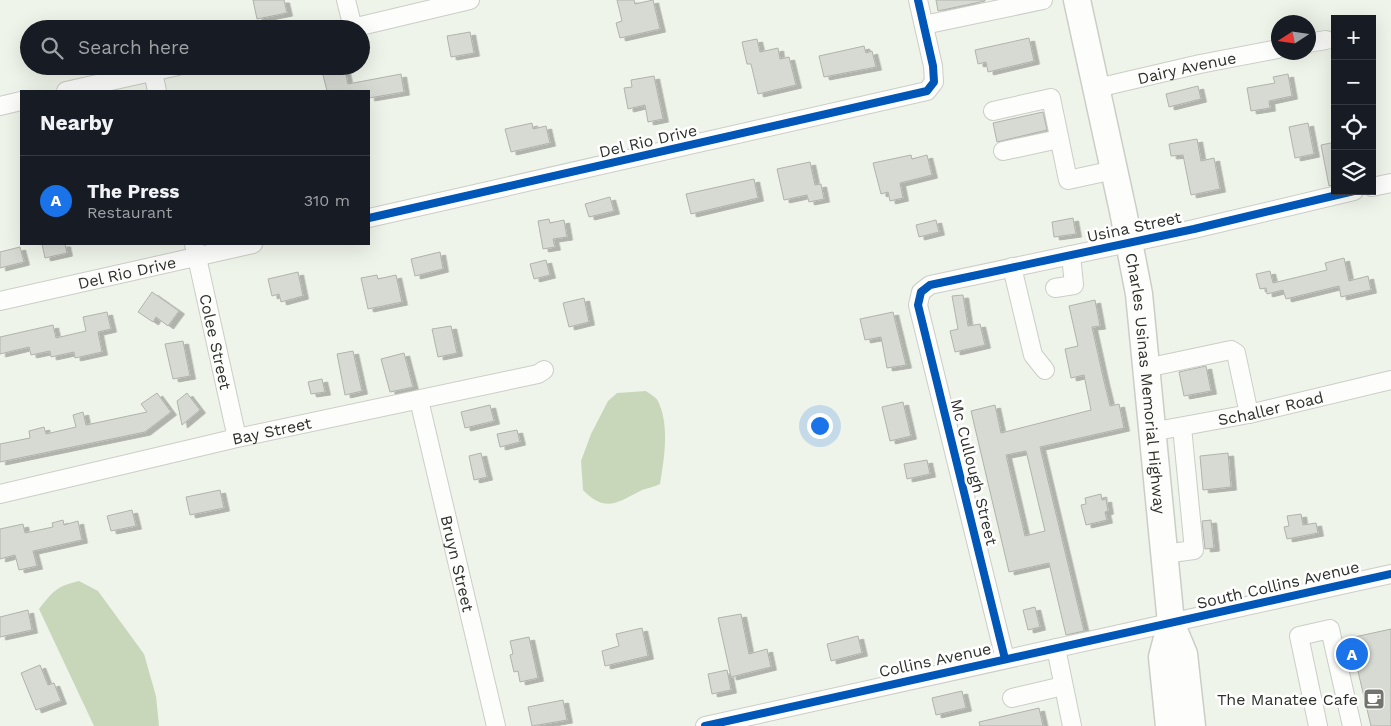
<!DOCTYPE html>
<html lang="en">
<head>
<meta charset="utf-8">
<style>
	body { margin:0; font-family:"Work Sans",sans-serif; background:#242831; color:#f1f3f6 }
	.controls { position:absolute; right:15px; top:15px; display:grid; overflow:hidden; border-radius:0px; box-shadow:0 5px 20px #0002 }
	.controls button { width:45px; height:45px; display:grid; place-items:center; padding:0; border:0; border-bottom:1px solid #363941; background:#171b24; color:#f1f3f6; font:25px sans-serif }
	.compass { position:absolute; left:1271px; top:15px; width:45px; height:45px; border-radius:50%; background:#171b24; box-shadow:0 5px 20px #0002; rotate:258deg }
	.you { position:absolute; left:819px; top:425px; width:18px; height:18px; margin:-12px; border:4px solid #fff; border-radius:50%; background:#1a73e8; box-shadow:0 0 0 8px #1a73e833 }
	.badge { display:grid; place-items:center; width:32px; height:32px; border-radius:50%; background:#1a73e8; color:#fff; font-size:16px; font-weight:700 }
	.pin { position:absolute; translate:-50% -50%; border:2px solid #fff; box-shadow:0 1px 5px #0006 }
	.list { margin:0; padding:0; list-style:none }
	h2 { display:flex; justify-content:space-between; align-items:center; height:65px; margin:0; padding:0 20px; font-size:21px }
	h2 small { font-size:16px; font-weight:400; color:#9ea1a6 }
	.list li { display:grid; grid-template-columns:32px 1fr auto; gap:15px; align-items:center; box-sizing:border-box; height:90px; padding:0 20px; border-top:1px solid #363941 }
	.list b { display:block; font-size:19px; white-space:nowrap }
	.list p { margin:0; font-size:16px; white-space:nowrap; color:#9ea1a6 }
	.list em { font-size:16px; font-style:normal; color:#9ea1a6 }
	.icon { flex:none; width:28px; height:28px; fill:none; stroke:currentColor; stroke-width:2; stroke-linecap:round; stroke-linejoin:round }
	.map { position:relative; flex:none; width:1391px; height:726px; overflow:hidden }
	.search { position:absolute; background:#171b24; box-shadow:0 5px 20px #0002; left:20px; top:20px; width:350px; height:55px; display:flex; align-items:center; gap:12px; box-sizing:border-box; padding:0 18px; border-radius:28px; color:#9ea1a6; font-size:19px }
	.panel { position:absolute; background:#171b24; box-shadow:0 5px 20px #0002; left:20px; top:90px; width:350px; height:155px; border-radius:0px }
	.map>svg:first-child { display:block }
	.water { fill:#c8d7ba }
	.building { fill:#d6dad2; stroke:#b0b3ac; fill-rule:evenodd; filter:url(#shadow) }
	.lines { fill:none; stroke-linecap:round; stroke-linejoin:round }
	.minor-casing { stroke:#cacec7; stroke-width:20 }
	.highway-casing { stroke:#cacec7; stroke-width:29 }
	.minor { stroke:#fdfdfc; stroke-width:18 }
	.highway { stroke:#fdfdfc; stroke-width:26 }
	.cycleway-casing { stroke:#fff; stroke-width:11 }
	.cycleway { stroke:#0057b8; stroke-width:8 }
	.labels { text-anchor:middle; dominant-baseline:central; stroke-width:5; stroke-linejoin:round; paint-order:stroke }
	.street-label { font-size:16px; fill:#2e312b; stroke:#fff }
	.poi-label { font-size:16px; fill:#2e312b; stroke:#fff; text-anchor:end }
</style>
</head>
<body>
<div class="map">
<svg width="1391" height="726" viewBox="0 0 1391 726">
	<defs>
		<filter id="shadow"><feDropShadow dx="5.5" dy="3" stdDeviation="0" flood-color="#0004"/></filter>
	</defs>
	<rect width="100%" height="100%" fill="#eff4ea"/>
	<g class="water">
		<path d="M 646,391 C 650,394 656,397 658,401 C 670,426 664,459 660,484 C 654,487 647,488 642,490 C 617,503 605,513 583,490 L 581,461 L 591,434 L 608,401 L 617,393 Z"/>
		<path d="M 79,581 L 98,591 L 144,654 L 156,696 L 159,726 L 94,726 L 39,609 C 53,591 57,586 79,581 Z"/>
	</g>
	<g class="building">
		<path d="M 253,0 L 284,0 L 287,13 L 257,19 Z"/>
		<path d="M 617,0 L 634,0 L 635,4 L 653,0 L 660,29 L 620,38 L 616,23 L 622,21 Z"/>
		<path d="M 936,0 L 985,0 L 985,1 L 938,11 Z"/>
		<path d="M 470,32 L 474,53 L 451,57 L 447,36 Z"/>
		<path d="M 1029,38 L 1034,61 L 988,72 L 986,62 L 978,64 L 975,50 Z"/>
		<path d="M 757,39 L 760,52 L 778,48 L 780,59 L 789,57 L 796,85 L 758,94 L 751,64 L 747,64 L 742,42 Z"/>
		<path d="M 864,46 L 866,53 L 872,51 L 876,67 L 824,77 L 819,56 Z"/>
		<path d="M 344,66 L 348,84 L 401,74 L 404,92 L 369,98 L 369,91 L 327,91 L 322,71 Z"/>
		<path d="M 1288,74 L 1292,96 L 1269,101 L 1270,108 L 1251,111 L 1247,88 L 1275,83 L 1273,77 Z"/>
		<path d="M 654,76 L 663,119 L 648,122 L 645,105 L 628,109 L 624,88 L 632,87 L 631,80 Z"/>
		<path d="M 1198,86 L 1201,99 L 1169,107 L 1166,94 Z"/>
		<path d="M 1043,112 L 1047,130 L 997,142 L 993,123 Z"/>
		<path d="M 532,123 L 533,129 L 546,126 L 550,143 L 511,152 L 505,129 Z"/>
		<path d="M 1308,123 L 1314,154 L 1295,158 L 1289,127 Z"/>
		<path d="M 1197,139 L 1201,161 L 1214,158 L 1220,189 L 1191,195 L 1183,155 L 1171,156 L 1169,144 Z"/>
		<path d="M 1335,142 L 1335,185 L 1329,186 L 1321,145 Z"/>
		<path d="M 911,155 L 912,159 L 927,155 L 932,175 L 900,183 L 903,198 L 890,201 L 888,192 L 881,194 L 873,163 Z"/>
		<path d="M 810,162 L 815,185 L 821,184 L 824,199 L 809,202 L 807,195 L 784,200 L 777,169 Z"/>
		<path d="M 754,179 L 758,198 L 691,214 L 686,194 Z"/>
		<path d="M 610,197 L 614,211 L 589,217 L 585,204 Z"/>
		<path d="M 1073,218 L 1076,234 L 1054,237 L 1052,222 Z"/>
		<path d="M 549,219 L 550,223 L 564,220 L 567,237 L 553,239 L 555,247 L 543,249 L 538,221 Z"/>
		<path d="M 936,220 L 939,232 L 919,237 L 916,225 Z"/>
		<path d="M 42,244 L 65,244 L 67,253 L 45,258 Z"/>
		<path d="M 20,247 L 24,262 L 0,268 L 0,252 Z"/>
		<path d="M 440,252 L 443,269 L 415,276 L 411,259 Z"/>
		<path d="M 1344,258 L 1349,281 L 1368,276 L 1371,290 L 1341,297 L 1339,286 L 1286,299 L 1283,290 L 1267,294 L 1266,288 L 1260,289 L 1256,274 L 1270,271 L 1273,283 L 1327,270 L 1325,263 Z"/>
		<path d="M 546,260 L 550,275 L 534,279 L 530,264 Z"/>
		<path d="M 298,272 L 303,296 L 281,302 L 279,294 L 272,296 L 268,279 Z"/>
		<path d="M 377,275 L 378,279 L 396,275 L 402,302 L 368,309 L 361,278 Z"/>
		<path d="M 152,292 L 179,311 L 168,326 L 156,317 L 153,322 L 138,312 Z"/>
		<path d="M 963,295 L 968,326 L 980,324 L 985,345 L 955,352 L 950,331 L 958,329 L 952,296 Z"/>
		<path d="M 584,298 L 589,322 L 569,327 L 563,303 Z"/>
		<path d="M 1095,300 L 1100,326 L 1092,327 L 1103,377 L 1110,406 L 1119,404 L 1124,428 L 1040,447 L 1084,631 L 1066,635 L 1049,563 L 1009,572 L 971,411 L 995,405 L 1001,433 L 1091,410 L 1084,375 L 1071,378 L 1065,349 L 1078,346 L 1069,306 ZM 1026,451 L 1045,531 L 1025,536 L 1006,455 Z"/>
		<path d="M 107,312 L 111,329 L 98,332 L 102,352 L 75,358 L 74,352 L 51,357 L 50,351 L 31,355 L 29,347 L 0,354 L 0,337 L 53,325 L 56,338 L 86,331 L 83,317 Z"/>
		<path d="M 893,312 L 906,365 L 887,368 L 881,337 L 865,340 L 860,319 Z"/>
		<path d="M 451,326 L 457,353 L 438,357 L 432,329 Z"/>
		<path d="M 183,341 L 190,376 L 173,379 L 165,344 Z"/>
		<path d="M 353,351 L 362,391 L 345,395 L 337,354 Z"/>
		<path d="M 404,353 L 413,387 L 390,392 L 381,359 Z"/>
		<path d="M 1206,366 L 1211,391 L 1184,396 L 1179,372 Z"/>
		<path d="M 322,379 L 325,392 L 311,394 L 308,382 Z"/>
		<path d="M 157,393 L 171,412 L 145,432 L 0,462 L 0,444 L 30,438 L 29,431 L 44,427 L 46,434 L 76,427 L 73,415 L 83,412 L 86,425 L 147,412 L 141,404 Z"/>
		<path d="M 187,393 L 200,410 L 182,425 L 177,401 Z"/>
		<path d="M 903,402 L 911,436 L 890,441 L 882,407 Z"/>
		<path d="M 490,405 L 494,421 L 465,428 L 461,412 Z"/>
		<path d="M 517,430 L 520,442 L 500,447 L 497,434 Z"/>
		<path d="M 481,453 L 487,477 L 474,480 L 469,456 Z"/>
		<path d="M 1228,453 L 1231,487 L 1203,490 L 1200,456 Z"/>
		<path d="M 927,460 L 930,474 L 907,479 L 904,464 Z"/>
		<path d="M 220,490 L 224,508 L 190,515 L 186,497 Z"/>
		<path d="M 1101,494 L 1102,500 L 1106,499 L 1108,511 L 1105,512 L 1107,520 L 1086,525 L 1081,505 L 1086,504 L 1085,498 Z"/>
		<path d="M 132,510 L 136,526 L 111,531 L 107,516 Z"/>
		<path d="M 1301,514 L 1303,525 L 1316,523 L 1318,533 L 1287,539 L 1284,527 L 1289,526 L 1287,516 Z"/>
		<path d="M 63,520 L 64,525 L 78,521 L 82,540 L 33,551 L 37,566 L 19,570 L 15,555 L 0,559 L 0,529 L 23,524 L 25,533 L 53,527 L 52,523 Z"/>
		<path d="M 1211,520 L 1214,548 L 1205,549 L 1202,521 Z"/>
		<path d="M 1035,607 L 1040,627 L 1028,630 L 1023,610 Z"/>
		<path d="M 28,610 L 32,630 L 0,637 L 0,617 Z"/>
		<path d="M 741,614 L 749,654 L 767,649 L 771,667 L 731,677 L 718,618 Z"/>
		<path d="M 642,628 L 648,656 L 605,666 L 602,651 L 619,646 L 616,634 Z"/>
		<path d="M 1391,629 L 1391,726 L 1371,726 L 1350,638 Z"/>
		<path d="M 858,636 L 862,653 L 831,661 L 827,644 Z"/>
		<path d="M 529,637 L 538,678 L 520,682 L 518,671 L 514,672 L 510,655 L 513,654 L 510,641 Z"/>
		<path d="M 40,665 L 48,685 L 54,683 L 61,701 L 36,710 L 21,673 Z"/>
		<path d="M 727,670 L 731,690 L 712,694 L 708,674 Z"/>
		<path d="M 962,691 L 966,708 L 936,715 L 932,698 Z"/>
		<path d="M 563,700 L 567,720 L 532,726 L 528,707 Z"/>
		<path d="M 1039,708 L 1043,726 L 980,726 L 979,722 Z"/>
	</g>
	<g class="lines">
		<g class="minor-casing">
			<g id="minor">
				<path d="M 346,0 L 353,28"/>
				<path d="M 924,25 L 1043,0"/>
				<path d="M 348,29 L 470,0"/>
				<path d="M 1308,43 L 1326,40"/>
				<path d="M 153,72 L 157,91"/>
				<path id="s1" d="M 1097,88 L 1200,64 L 1278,49"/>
				<path d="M 66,91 L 178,66"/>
				<path d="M 0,106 L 21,101"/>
				<path d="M 993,111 L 1051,98 L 1068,180 L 1114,170"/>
				<path d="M 1003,151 L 1059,139"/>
				<path d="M 1372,187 L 1391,183"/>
				<path d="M 369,218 L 927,91 L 934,82 L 933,66 L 918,0"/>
				<path id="s2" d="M 194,244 L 237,438"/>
				<path d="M 1012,267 L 1033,355 L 1045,370"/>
				<path d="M 1055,288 L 1074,285 L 1071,255"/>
				<path id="s3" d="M 0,301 L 253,244"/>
				<path d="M 1146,368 L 1231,350 L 1236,353 L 1249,414"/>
				<path id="s4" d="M 419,400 L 496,726"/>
				<path id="s5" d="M 1151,432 L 1249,414 L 1391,380"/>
				<path id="s6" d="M 0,494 L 237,438 L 538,374 L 544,370"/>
				<path d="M 1164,554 L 1194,550 L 1182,427"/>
				<path d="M 1056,648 L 1072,726"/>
				<path d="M 1005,659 L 918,305 L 921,292 L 930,285 L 1194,229 L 1354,191"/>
				<path d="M 1012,698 L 1063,686"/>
				<path d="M 705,726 L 1391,574"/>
				<path d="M 1318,726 L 1299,636 L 1330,629 L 1352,726"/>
			</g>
		</g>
		<g class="highway-casing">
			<g id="highway">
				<path id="s7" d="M 1077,0 L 1123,211 L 1139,294 L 1171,623 L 1184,654 L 1192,726"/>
				<path d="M 1169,726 L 1162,657 L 1171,623"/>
			</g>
		</g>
		<use href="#minor" class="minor"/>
		<use href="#highway" class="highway"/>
		<g class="cycleway-casing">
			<g id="cycleway">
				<path d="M 369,218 L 927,91 L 934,82 L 933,66 L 918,0"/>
				<path d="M 1005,659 L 918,305 L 921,292 L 930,285 L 1194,229 L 1354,191"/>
				<path d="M 705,726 L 1391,574"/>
			</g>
		</g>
		<use href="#cycleway" class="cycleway"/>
	</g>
	<defs>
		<g id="cafe-square" transform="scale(1.125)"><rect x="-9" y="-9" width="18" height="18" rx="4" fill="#72756e" stroke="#fff"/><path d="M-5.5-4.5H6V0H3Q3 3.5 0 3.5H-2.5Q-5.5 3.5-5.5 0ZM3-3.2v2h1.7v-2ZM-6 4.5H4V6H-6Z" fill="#fff"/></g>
	</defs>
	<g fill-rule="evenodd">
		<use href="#cafe-square" x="1374" y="699"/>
	</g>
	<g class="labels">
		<g class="street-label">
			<text stroke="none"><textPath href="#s1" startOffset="92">Dairy Avenue</textPath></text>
			<text transform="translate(648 141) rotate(-13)">Del Rio Drive</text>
			<text transform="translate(1134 227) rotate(-12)">Usina Street</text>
			<text stroke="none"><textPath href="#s3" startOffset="130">Del Rio Drive</textPath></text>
			<text stroke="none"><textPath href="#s2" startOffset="100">Colee Street</textPath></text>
			<text stroke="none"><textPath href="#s7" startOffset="390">Charles Usinas Memorial Highway</textPath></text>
			<text stroke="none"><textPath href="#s5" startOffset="122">Schaller Road</textPath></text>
			<text stroke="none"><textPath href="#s6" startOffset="279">Bay Street</textPath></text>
			<text transform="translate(974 472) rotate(76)">Mc Cullough Street</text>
			<text stroke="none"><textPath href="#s4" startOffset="168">Bruyn Street</textPath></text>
			<text transform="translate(1278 585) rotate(-13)">South Collins Avenue</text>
			<text transform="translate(935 660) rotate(-12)">Collins Avenue</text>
		</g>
		<g class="poi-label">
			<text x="1358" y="699">The Manatee Cafe</text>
		</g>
	</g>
</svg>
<div class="controls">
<button>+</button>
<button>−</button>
<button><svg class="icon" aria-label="locate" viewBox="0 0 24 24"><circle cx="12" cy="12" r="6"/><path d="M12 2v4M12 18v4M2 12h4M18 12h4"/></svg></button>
<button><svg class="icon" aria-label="layers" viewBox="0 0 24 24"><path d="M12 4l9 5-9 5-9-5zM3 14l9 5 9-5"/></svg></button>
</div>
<svg class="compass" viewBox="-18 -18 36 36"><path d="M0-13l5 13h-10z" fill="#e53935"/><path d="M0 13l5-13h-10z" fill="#9ea1a6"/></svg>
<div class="you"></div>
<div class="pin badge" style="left:1352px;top:654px">A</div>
<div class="search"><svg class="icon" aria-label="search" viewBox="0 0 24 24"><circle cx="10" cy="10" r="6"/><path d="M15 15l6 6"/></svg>Search here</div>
<section class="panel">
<h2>Nearby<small></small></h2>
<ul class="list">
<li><span class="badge">A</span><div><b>The Press</b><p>Restaurant</p></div><em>310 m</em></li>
</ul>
</section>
</div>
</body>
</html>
